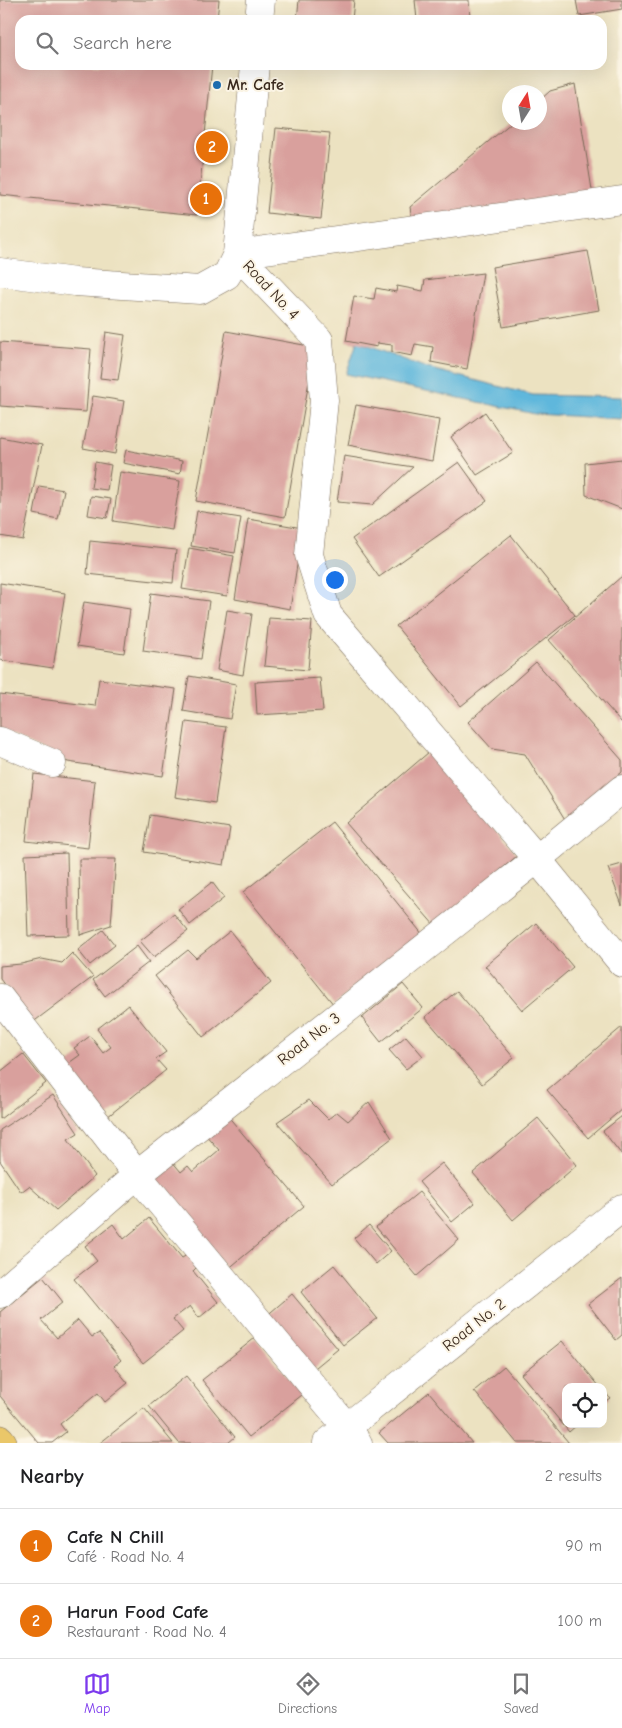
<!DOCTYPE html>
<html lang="en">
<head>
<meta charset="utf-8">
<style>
	body { margin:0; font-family:"Comic Neue",sans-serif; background:#f2f2f2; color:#202124 }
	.controls { position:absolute; right:15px; bottom:15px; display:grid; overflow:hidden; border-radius:10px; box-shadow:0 5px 20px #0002 }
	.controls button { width:45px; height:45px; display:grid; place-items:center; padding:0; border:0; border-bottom:1px solid #e0e0e0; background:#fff; color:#202124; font:25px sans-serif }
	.compass { position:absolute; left:502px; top:85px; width:45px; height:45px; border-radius:50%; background:#fff; box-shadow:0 5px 20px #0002; rotate:11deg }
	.you { position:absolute; left:334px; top:579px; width:18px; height:18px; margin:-12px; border:4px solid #fff; border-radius:50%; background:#1a73e8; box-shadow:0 0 0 8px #1a73e833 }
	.badge { display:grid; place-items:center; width:32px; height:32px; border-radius:50%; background:#7c3aed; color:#fff; font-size:16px; font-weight:700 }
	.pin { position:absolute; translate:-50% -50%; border:2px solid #fff; box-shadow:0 1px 5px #0006 }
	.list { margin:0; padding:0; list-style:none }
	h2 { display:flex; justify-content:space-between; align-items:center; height:65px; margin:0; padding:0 20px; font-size:21px }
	h2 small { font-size:16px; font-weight:400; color:#757577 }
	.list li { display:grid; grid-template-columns:32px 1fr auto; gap:15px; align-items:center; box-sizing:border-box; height:75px; padding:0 20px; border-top:1px solid #e0e0e0 }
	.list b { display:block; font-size:19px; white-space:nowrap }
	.list p { margin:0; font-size:16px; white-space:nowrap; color:#757577 }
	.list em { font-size:16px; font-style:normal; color:#757577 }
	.icon { flex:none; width:28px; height:28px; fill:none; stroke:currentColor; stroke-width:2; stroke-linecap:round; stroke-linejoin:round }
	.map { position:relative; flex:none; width:622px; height:1443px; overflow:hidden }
	.search { position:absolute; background:#fff; box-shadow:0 5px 20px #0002; left:15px; right:15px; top:15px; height:55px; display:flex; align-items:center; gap:12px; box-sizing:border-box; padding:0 18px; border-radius:15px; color:#757577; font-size:19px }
	.sheet { height:215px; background:#fff }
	nav { display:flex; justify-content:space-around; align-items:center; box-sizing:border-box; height:70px; border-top:1px solid #e0e0e0; background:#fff; font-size:14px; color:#757577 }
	nav a { display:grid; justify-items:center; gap:2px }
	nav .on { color:#7c3aed }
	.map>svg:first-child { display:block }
	.water { fill:#5fb7dc; stroke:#4d707d }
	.building { fill:#d9a09d }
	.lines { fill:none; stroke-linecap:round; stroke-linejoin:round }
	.street-casing { stroke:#796a57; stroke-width:29 }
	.primary-casing { stroke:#796a57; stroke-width:29 }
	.street { stroke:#fff; stroke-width:28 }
	.primary { stroke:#eac769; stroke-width:28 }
	.poi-dot { fill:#1f6fb2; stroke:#fcf5e5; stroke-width:2 }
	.labels { text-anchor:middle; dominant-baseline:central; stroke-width:4; stroke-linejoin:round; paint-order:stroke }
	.poi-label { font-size:16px; font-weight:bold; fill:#3b2a1e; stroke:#fcf5e5; text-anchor:start }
	.street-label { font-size:16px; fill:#3b2a1e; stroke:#fcf5e5 }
</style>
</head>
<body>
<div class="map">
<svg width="622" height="1443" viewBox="0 0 622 1443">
	<rect width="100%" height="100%" fill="#fcf5e5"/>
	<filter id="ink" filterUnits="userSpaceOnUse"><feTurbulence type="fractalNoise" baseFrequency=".02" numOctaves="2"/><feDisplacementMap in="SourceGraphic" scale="10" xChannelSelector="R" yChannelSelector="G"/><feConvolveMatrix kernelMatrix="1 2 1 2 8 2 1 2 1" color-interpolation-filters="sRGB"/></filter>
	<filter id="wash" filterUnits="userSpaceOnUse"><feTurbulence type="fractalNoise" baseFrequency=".0096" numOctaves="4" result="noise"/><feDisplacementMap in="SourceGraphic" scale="20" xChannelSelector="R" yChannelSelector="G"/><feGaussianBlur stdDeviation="1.12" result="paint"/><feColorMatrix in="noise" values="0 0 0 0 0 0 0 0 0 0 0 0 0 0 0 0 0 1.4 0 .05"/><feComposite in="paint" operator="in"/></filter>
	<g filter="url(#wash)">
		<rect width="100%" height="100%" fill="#ece2c1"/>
		<path class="water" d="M 357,342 L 427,368 L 533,395 L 622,397 L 622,419 L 535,414 L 346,374 Z"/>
		<g id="blocks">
			<g class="building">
				<path d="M 0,0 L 219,0 L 217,20 L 20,20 L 20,65 L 212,65 L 197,215 L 0,195 Z"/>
				<path d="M 299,0 L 354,0 L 352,20 L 297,20 Z"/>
				<path d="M 415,0 L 469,0 L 470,20 L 417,20 Z"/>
				<path d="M 576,0 L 622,0 L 622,9 L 579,16 Z"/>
				<path d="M 575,84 L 593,196 L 413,225 L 410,207 L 512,122 L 540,122 L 540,100 L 550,91 Z"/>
				<path d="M 276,128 L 330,133 L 321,219 L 267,213 Z"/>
				<path d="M 588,251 L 599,310 L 503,327 L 492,267 Z"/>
				<path d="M 483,273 L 467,369 L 431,362 L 433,347 L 415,344 L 412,356 L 392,352 L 392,345 L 377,343 L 377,347 L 346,341 L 354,296 L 374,299 L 376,288 L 396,292 L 397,286 L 423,291 L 425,280 Z"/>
				<path d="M 226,331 L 315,347 L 285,517 L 196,501 Z"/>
				<path d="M 106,332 L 125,335 L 118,380 L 100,378 Z"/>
				<path d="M 0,342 L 91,349 L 86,412 L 0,406 Z"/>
				<path d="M 93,396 L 124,401 L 115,454 L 83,448 Z"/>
				<path d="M 356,405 L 439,420 L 432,461 L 348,445 Z"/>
				<path d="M 485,412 L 513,453 L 477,475 L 451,437 Z"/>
				<path d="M 0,437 L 42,445 L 23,540 L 0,536 Z"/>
				<path d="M 126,450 L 182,461 L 180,474 L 123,463 Z"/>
				<path d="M 344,456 L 413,467 L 372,505 L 337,502 Z"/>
				<path d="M 622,459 L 622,509 L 586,495 L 585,463 Z"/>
				<path d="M 95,462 L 111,465 L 107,490 L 91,488 Z"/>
				<path d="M 459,462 L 487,501 L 379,577 L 352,539 Z"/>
				<path d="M 120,472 L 180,481 L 172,530 L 113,521 Z"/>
				<path d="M 39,486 L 64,490 L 58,519 L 34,514 Z"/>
				<path d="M 91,496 L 111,499 L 107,518 L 88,515 Z"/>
				<path d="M 197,511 L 241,518 L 235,553 L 191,546 Z"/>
				<path d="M 248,519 L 303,528 L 290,609 L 235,599 Z"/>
				<path d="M 511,535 L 575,615 L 461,706 L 396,626 Z"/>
				<path d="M 90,541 L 176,550 L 173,583 L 87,574 Z"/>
				<path d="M 189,548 L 234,556 L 227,596 L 182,589 Z"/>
				<path d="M 622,576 L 622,723 L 549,640 Z"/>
				<path d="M 0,583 L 65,593 L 53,668 L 0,660 Z"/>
				<path d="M 151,593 L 209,601 L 201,659 L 143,651 Z"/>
				<path d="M 84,602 L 130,609 L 124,653 L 77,646 Z"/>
				<path d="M 227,610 L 252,614 L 243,675 L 217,670 Z"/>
				<path d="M 269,618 L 312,621 L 308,670 L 264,666 Z"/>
				<path d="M 536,662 L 622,760 L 622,772 L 566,821 L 525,754 L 492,749 L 468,722 Z"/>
				<path d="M 189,676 L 236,684 L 230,719 L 183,711 Z"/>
				<path d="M 320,678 L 323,711 L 257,715 L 255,682 Z"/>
				<path d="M 99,679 L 176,689 L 163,776 L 68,762 L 0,730 L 0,694 L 95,706 Z"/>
				<path d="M 186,722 L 226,727 L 215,803 L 175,797 Z"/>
				<path d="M 429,752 L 518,855 L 435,926 L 346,823 Z"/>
				<path d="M 34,774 L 95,781 L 88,848 L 26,841 Z"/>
				<path d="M 150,815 L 230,828 L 224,865 L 144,852 Z"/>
				<path d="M 332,822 L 423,935 L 334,1005 L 243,892 Z"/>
				<path d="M 67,853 L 69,935 L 28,936 L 25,855 Z"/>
				<path d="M 79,859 L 116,859 L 111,925 L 80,935 Z"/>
				<path d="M 622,864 L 622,905 L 608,868 Z"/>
				<path d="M 212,882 L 224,898 L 190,925 L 178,909 Z"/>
				<path d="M 174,914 L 188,931 L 154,957 L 140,941 Z"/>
				<path d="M 536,923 L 573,967 L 522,1010 L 485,966 Z"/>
				<path d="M 103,930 L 115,945 L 90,965 L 78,950 Z"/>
				<path d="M 230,931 L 271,983 L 203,1037 L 155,976 L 188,950 L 196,958 Z"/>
				<path d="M 137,946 L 149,962 L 105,996 L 93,980 Z"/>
				<path d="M 72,953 L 93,977 L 32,1023 L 0,979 L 0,966 L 21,964 L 42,959 L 62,963 Z"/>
				<path d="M 403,984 L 423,1008 L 381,1042 L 362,1018 Z"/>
				<path d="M 457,991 L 514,1058 L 482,1084 L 425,1017 Z"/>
				<path d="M 128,1005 L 166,1052 L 156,1059 L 166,1070 L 107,1117 L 66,1065 L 80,1055 L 74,1048 L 90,1036 L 103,1053 L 111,1047 L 97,1029 Z"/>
				<path d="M 622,1027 L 622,1109 L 588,1138 L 547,1090 Z"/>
				<path d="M 406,1036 L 423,1056 L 406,1069 L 389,1050 Z"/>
				<path d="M 23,1054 L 46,1083 L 0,1119 L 0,1072 Z"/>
				<path d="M 53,1095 L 78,1133 L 68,1139 L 95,1176 L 56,1210 L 29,1186 L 21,1192 L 0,1161 L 0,1130 Z"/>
				<path d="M 309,1100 L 328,1119 L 337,1112 L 348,1121 L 369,1102 L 392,1138 L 332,1184 L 277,1122 Z"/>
				<path d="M 226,1114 L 304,1206 L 227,1270 L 149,1178 L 171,1160 L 181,1172 L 188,1166 L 193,1172 L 219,1150 L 204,1133 Z"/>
				<path d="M 622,1116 L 622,1155 L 603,1131 Z"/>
				<path d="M 538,1118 L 577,1165 L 513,1220 L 473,1173 Z"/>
				<path d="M 442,1163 L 475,1203 L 452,1222 L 419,1182 Z"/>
				<path d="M 419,1192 L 459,1240 L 417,1276 L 376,1227 Z"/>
				<path d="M 149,1218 L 182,1258 L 187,1255 L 197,1267 L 193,1271 L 218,1302 L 199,1318 L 190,1306 L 173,1319 L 183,1331 L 143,1363 L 74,1279 L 97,1261 L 85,1246 L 113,1224 L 124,1239 Z"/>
				<path d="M 369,1225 L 391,1251 L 376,1264 L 354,1238 Z"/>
				<path d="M 334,1265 L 377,1318 L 343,1345 L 301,1292 Z"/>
				<path d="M 43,1277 L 63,1302 L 41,1320 L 57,1338 L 78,1320 L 92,1337 L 99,1333 L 121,1360 L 114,1366 L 128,1383 L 105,1402 L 98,1393 L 60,1424 L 66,1432 L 52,1443 L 39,1443 L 0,1396 L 0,1312 Z"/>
				<path d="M 622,1278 L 622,1335 L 616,1340 L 588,1304 Z"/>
				<path d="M 292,1294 L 338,1349 L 310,1372 L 264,1318 Z"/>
				<path d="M 255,1338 L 302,1395 L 249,1437 L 202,1380 Z"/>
				<path d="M 562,1341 L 600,1387 L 566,1387 L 566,1424 L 578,1424 L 569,1432 L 521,1374 Z"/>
				<path d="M 504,1366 L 569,1443 L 517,1443 L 474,1391 Z"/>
				<path d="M 186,1376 L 235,1437 L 228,1443 L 179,1443 L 149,1406 Z"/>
				<path d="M 603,1390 L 610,1398 L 603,1403 Z"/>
				<path d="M 429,1392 L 472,1443 L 388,1443 L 379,1433 Z"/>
				<path d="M 144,1408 L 173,1443 L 100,1443 Z"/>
			</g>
		</g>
	</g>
	<g filter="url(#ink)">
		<use href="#blocks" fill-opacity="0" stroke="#796a57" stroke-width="1"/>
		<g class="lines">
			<g class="street-casing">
				<g id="street">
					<path d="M 259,20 L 261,0"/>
					<path d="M 622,200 L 237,254 L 319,340 L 324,400 L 309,555 L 328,615 L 537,859 L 622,963"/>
					<path d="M 0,272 L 75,282 L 200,290 L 227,275 L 237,254 L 255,65"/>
					<path d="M 0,741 L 52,763"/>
					<path d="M 0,998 L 137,1175 L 346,1426 L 358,1443"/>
					<path d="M 0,1294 L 137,1175 L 537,859 L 622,789"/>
					<path d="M 327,1443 L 622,1208"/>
				</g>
			</g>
			<g class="primary-casing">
				<path id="primary" d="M 0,1439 L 3,1443"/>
			</g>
			<use href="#street" class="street"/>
			<use href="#primary" class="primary"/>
		</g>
	</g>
	<circle class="poi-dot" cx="217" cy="85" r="5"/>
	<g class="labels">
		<g class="poi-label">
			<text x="227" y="85">Mr. Cafe</text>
		</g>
		<g class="street-label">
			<text transform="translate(271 290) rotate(47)">Road No. 4</text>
			<text transform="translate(309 1039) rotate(-38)">Road No. 3</text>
			<text transform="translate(474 1325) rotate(-38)">Road No. 2</text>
		</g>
	</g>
</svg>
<div class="controls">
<button><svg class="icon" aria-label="locate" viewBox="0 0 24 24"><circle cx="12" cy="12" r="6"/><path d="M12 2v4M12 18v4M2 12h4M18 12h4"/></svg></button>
</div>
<svg class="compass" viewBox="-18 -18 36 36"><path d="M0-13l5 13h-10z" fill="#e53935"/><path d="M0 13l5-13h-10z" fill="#757577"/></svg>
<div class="you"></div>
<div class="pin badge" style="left:206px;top:199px;background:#e8710a">1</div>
<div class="pin badge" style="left:212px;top:147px;background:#e8710a">2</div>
<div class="search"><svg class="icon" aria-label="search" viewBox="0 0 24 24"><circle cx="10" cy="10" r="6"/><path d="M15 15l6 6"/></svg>Search here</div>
</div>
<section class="sheet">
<h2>Nearby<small>2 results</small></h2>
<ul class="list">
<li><span class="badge" style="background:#e8710a">1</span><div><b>Cafe N Chill</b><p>Café · Road No. 4</p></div><em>90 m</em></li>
<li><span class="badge" style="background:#e8710a">2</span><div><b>Harun Food Cafe</b><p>Restaurant · Road No. 4</p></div><em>100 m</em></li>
</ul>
</section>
<nav>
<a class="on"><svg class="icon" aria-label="map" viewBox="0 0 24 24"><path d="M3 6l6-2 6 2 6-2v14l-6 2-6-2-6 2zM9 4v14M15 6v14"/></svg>Map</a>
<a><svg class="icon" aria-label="directions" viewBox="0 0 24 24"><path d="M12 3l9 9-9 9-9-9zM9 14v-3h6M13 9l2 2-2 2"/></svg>Directions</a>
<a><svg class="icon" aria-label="saved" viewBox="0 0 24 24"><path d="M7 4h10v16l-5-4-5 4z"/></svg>Saved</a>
</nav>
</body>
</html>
